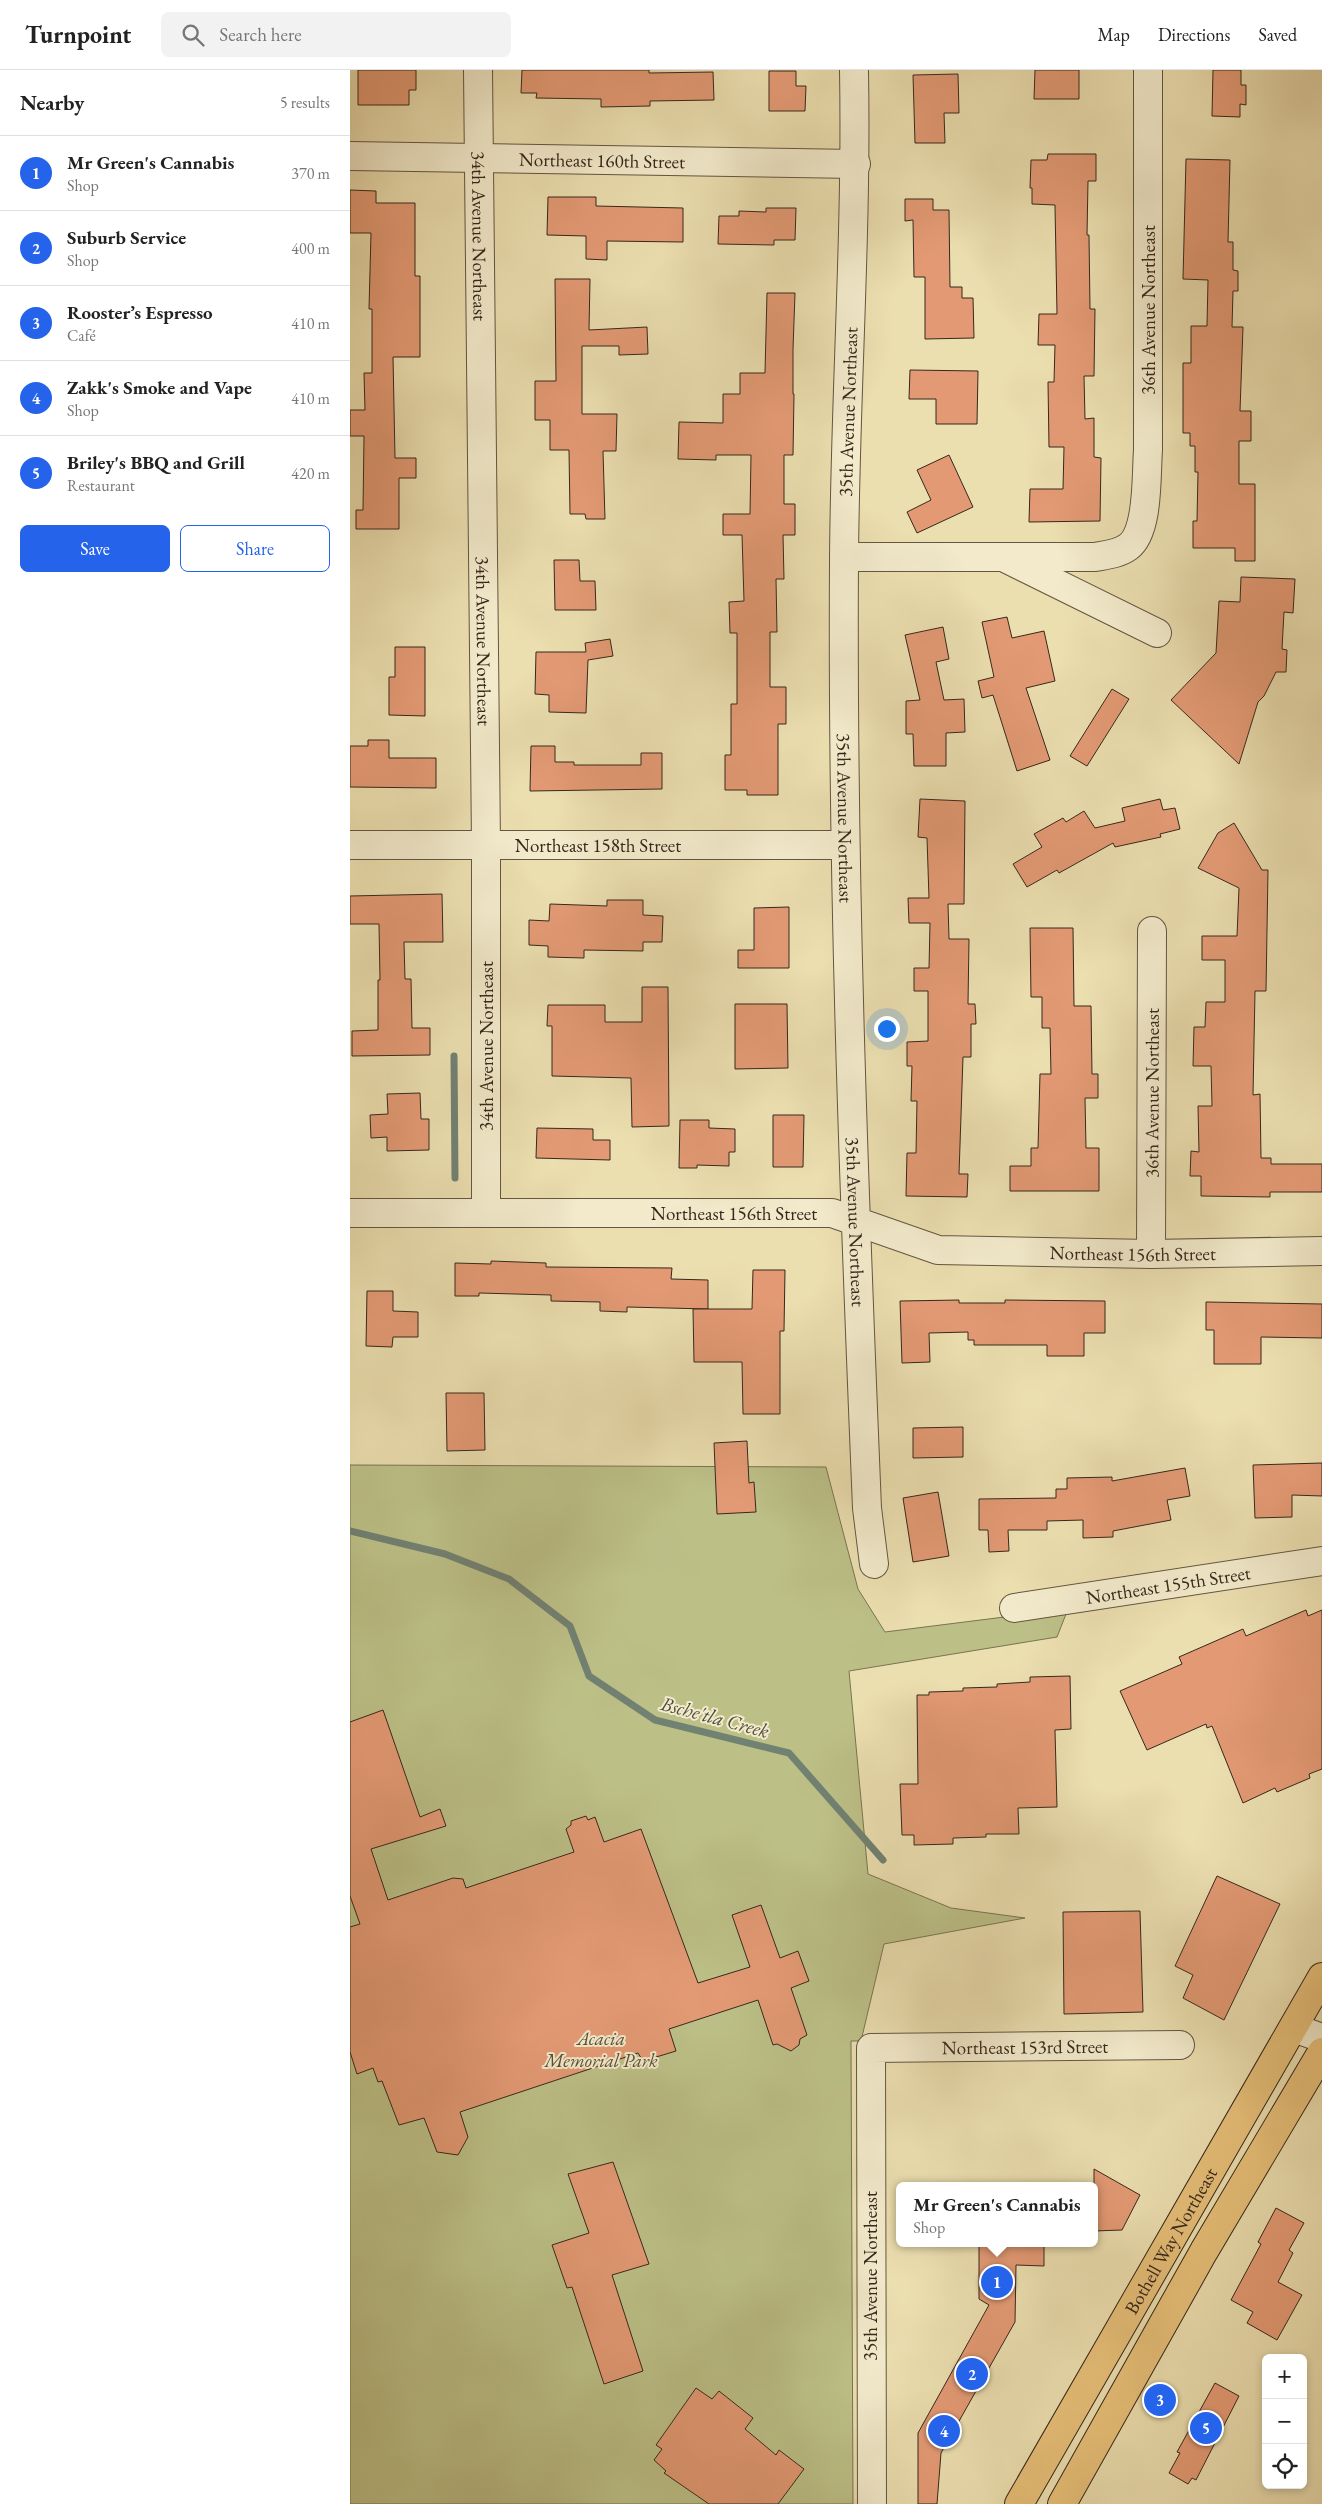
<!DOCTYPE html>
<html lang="en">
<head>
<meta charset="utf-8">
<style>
	body { margin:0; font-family:"EB Garamond",serif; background:#f2f2f2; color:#222 }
	.controls { position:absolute; right:15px; bottom:15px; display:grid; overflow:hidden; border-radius:8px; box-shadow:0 2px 8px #0003 }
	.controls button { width:45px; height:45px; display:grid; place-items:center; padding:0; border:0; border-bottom:1px solid #e0e0e0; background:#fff; color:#222; font:25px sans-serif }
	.you { position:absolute; left:536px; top:958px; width:18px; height:18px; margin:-12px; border:4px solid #fff; border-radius:50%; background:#1a73e8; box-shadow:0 0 0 8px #1a73e833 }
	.badge { display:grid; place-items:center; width:32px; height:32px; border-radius:50%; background:#2563eb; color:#fff; font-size:16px; font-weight:700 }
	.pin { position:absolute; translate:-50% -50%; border:2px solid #fff; box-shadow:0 1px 5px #0006 }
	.popup { position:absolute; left:546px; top:2112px; width:202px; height:65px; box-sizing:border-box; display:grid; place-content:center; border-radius:8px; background:#fff; filter:drop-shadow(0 1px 4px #0005); font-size:16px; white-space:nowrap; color:#767676 }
	.popup b { font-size:19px; color:#222 }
	.popup::after { content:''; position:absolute; left:50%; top:100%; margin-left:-10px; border:10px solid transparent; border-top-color:#fff }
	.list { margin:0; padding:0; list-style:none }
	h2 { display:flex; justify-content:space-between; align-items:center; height:65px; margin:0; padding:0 20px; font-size:21px }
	h2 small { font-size:16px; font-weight:400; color:#767676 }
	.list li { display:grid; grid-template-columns:32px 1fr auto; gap:15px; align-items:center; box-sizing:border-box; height:75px; padding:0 20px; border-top:1px solid #e0e0e0 }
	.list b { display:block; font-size:19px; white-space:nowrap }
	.list p { margin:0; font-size:16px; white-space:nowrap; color:#767676 }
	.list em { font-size:16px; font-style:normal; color:#767676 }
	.actions { display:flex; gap:10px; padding:15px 20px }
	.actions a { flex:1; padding:11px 0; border:1px solid #2563eb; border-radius:8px; text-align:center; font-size:18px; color:#2563eb }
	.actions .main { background:#2563eb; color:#fff }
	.icon { flex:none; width:28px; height:28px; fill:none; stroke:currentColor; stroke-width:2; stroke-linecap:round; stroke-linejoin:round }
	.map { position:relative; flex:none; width:972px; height:2434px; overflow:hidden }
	header { display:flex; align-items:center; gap:30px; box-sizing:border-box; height:70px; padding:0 25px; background:#fff; border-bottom:1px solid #e0e0e0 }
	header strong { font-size:24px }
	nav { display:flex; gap:28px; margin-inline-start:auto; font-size:18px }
	.search { width:350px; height:45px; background:#f2f2f2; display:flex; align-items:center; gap:12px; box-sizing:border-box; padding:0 18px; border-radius:8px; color:#767676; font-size:19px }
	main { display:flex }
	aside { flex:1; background:#fff }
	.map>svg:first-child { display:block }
	.green { fill:#bcc087; stroke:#797452 }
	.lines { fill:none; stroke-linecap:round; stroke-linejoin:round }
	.stream { stroke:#718172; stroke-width:7 }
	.building { fill:#e39a74; stroke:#36281d }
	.minor-casing { stroke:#635642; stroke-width:30 }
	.major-casing { stroke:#36281d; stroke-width:30 }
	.minor { stroke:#f2eacb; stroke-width:28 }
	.major { stroke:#e6bf78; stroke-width:28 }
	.labels { text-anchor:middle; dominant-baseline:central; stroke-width:4; stroke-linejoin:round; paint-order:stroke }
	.street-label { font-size:19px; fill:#36281d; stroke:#f2eacb }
	.park-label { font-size:19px; font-style:italic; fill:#584e38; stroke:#f2eacb }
	.water-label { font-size:20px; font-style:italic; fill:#4e4d40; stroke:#f2eacb }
</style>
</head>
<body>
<header>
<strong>Turnpoint</strong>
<div class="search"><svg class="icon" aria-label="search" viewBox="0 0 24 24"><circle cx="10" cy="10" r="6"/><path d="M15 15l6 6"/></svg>Search here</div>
<nav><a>Map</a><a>Directions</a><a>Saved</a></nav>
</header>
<main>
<aside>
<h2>Nearby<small>5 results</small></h2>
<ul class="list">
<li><span class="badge">1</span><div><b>Mr Green's Cannabis</b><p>Shop</p></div><em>370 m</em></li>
<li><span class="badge">2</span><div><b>Suburb Service</b><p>Shop</p></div><em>400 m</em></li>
<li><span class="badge">3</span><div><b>Rooster’s Espresso</b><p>Café</p></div><em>410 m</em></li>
<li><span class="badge">4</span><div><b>Zakk's Smoke and Vape</b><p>Shop</p></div><em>410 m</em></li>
<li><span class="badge">5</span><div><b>Briley's BBQ and Grill</b><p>Restaurant</p></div><em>420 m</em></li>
</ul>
<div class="actions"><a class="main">Save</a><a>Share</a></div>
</aside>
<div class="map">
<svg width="972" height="2434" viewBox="0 0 972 2434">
	<rect width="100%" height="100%" fill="#ebdeaf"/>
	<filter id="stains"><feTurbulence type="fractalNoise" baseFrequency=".004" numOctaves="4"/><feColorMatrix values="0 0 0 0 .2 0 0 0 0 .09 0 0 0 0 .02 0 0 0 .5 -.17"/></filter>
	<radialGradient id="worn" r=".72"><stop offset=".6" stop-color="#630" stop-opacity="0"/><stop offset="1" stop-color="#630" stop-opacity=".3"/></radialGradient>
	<path class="green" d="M 0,1395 L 476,1397 L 508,1519 L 535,1562 L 718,1539 L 707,1567 L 499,1601 L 518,1804 L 601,1838 L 675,1848 L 534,1874 L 511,1971 L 501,1971 L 503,2434 L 0,2434 Z"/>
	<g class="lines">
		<g class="stream">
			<path d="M 104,986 L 105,1108"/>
			<path d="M 0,1461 L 95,1484 L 159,1509 L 220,1556 L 239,1606 L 305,1650 L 439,1683 L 533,1790"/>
		</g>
	</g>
	<g class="building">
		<path d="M 8,0 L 66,0 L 66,20 L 59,20 L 59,35 L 8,35 Z"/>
		<path d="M 172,0 L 299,0 L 299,3 L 363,2 L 364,30 L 300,31 L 300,36 L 251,37 L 251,29 L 186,28 L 187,23 L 171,23 Z"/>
		<path d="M 685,0 L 729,0 L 729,29 L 684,29 Z"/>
		<path d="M 863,0 L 891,0 L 891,15 L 896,15 L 896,35 L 890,34 L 890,47 L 862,46 Z"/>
		<path d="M 419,1 L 446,1 L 446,16 L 456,16 L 455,41 L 419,41 Z"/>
		<path d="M 608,4 L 609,43 L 594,43 L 595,73 L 565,73 L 563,5 Z"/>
		<path d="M 698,84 L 746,84 L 746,111 L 738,111 L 737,165 L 739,165 L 740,239 L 745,239 L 744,306 L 734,306 L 735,349 L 744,348 L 744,387 L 751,388 L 750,451 L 679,452 L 680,419 L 713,419 L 714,377 L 699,377 L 698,312 L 704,312 L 705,275 L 688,275 L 689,244 L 707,244 L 705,135 L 682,134 L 682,118 L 680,118 L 681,90 L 697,90 Z"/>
		<path d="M 836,89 L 880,90 L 878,172 L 883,172 L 883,200 L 888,201 L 888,221 L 883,221 L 882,257 L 893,257 L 890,341 L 901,341 L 901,371 L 889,371 L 889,414 L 905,414 L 905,491 L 885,491 L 885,478 L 843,478 L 843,451 L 847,451 L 848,402 L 845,402 L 845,376 L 840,376 L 840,363 L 833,363 L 833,293 L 841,293 L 841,256 L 857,256 L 858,210 L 833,209 Z"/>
		<path d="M 0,120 L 26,121 L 26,133 L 65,133 L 65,206 L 70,206 L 70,287 L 43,287 L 45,388 L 66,388 L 66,408 L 49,408 L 49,459 L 6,459 L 6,440 L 13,440 L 14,366 L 0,366 L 0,340 L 15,340 L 14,303 L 22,303 L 22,239 L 19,239 L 21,163 L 0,163 Z"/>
		<path d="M 198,127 L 246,127 L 246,136 L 333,138 L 333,172 L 257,171 L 257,190 L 236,189 L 236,166 L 197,165 Z"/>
		<path d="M 555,129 L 583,129 L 583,140 L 599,140 L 600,217 L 612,217 L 612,228 L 623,228 L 624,268 L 575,269 L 575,207 L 564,207 L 563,150 L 555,151 Z"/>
		<path d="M 416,138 L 446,138 L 445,170 L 424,170 L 424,175 L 368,174 L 369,146 L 389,146 L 389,141 L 416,142 Z"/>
		<path d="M 205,209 L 240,209 L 239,260 L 297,257 L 298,284 L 269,285 L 269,276 L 232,276 L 232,344 L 267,344 L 266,381 L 253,381 L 255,449 L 236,449 L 235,444 L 220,444 L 219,380 L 200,380 L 200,350 L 185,350 L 185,311 L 206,311 Z"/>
		<path d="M 417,223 L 445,223 L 443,279 L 443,324 L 444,324 L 443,385 L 434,385 L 434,434 L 445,434 L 445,465 L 433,465 L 434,509 L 426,509 L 427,562 L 420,562 L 420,617 L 436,617 L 436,654 L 428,654 L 428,725 L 397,725 L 397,720 L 375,720 L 375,685 L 381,685 L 381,634 L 387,634 L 387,563 L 380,563 L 379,532 L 394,531 L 392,465 L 373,465 L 373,444 L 400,444 L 401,385 L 366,385 L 366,390 L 328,389 L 329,352 L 373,353 L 373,324 L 390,324 L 390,303 L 415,303 Z"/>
		<path d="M 560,300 L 628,301 L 627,354 L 586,354 L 586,329 L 559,329 Z"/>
		<path d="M 599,385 L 623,437 L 567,463 L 557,442 L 581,430 L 567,400 Z"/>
		<path d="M 204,490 L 229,490 L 230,511 L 245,511 L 246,540 L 205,540 Z"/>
		<path d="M 891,507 L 945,509 L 943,543 L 934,542 L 932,579 L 937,580 L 936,602 L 926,602 L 914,626 L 908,632 L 889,694 L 821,630 L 866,583 L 869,531 L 890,532 Z"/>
		<path d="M 657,547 L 662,568 L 694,561 L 705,611 L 676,618 L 700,690 L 667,701 L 643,625 L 632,628 L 628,611 L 644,607 L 632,552 Z"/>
		<path d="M 593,557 L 599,589 L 586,592 L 594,630 L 614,629 L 615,662 L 596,663 L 596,696 L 564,696 L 563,664 L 556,664 L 556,631 L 570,630 L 555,565 Z"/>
		<path d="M 260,569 L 263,586 L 238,590 L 236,643 L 199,642 L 199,625 L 185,624 L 186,582 L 236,582 L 235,573 Z"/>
		<path d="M 45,577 L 75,577 L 75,646 L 39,645 L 39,607 L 45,607 Z"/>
		<path d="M 762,619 L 779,629 L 737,696 L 720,686 Z"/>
		<path d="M 18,670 L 39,670 L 39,688 L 86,688 L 86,718 L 0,717 L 0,676 L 18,676 Z"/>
		<path d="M 181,676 L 205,676 L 205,692 L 224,692 L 224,695 L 291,695 L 291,683 L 312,683 L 312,719 L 180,721 Z"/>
		<path d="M 570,729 L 615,731 L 614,834 L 598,834 L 599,869 L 619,869 L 618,934 L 625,934 L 626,954 L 621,954 L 621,987 L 613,987 L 609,1104 L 618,1104 L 617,1127 L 556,1126 L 557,1083 L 566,1083 L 567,1031 L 561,1031 L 562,996 L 557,996 L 557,972 L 578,971 L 578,921 L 564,921 L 564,898 L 579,898 L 580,853 L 559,853 L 558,828 L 579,828 L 577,768 L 568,767 Z"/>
		<path d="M 810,729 L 813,740 L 825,738 L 830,759 L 810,764 L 811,767 L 765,777 L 763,773 L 709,803 L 707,800 L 677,817 L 663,794 L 692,777 L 684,764 L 713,748 L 716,752 L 734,741 L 745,758 L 775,751 L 772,738 Z"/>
		<path d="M 884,753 L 912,800 L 918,800 L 916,921 L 905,921 L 903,1025 L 910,1024 L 911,1088 L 921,1088 L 921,1094 L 972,1094 L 972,1122 L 920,1122 L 920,1127 L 851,1126 L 851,1106 L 840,1106 L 841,1081 L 849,1082 L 848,1036 L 862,1036 L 861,996 L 843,996 L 844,957 L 855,957 L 856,932 L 875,932 L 875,890 L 852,890 L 852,866 L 887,866 L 889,818 L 848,798 L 868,763 Z"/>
		<path d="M 92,824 L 93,872 L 54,872 L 55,909 L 61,909 L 62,958 L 80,958 L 80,985 L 2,986 L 2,961 L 28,960 L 28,910 L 30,910 L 29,854 L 0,854 L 0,826 Z"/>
		<path d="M 257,830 L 293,830 L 293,845 L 313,846 L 312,872 L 293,872 L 293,881 L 234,880 L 234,888 L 198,887 L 198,876 L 179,875 L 179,850 L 199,851 L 200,834 L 257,836 Z"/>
		<path d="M 439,837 L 439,898 L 388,898 L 388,880 L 404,880 L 404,838 Z"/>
		<path d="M 680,858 L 723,858 L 724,936 L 741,936 L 742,1004 L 748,1004 L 748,1028 L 735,1028 L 736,1078 L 749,1078 L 749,1121 L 660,1121 L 660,1096 L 681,1096 L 681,1078 L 688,1078 L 690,1004 L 701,1004 L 700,958 L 692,958 L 692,927 L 681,927 Z"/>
		<path d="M 292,917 L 318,917 L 319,1056 L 282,1057 L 281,1008 L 202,1006 L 202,956 L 197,956 L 198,935 L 255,935 L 255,952 L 292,952 Z"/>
		<path d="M 385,934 L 437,934 L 438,998 L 385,999 Z"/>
		<path d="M 70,1023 L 71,1049 L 79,1049 L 79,1080 L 37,1081 L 37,1067 L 21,1068 L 20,1045 L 38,1044 L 37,1024 Z"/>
		<path d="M 423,1045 L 454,1045 L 453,1097 L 423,1097 Z"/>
		<path d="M 330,1050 L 359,1050 L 359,1058 L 385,1059 L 385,1082 L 379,1082 L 379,1096 L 347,1095 L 347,1098 L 329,1098 Z"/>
		<path d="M 187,1058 L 243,1059 L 243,1070 L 260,1070 L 260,1090 L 186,1088 Z"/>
		<path d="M 141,1191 L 196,1193 L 196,1197 L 322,1198 L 321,1209 L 358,1210 L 358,1239 L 277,1237 L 277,1242 L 250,1241 L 250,1232 L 201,1231 L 201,1225 L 129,1223 L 129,1226 L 105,1226 L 105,1193 L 141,1194 Z"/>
		<path d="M 403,1200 L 435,1200 L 434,1261 L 430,1261 L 430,1344 L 393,1344 L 392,1292 L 344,1292 L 343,1239 L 402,1239 Z"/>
		<path d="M 17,1221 L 43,1221 L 43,1241 L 68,1242 L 68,1267 L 43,1267 L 42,1277 L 16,1276 Z"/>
		<path d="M 609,1230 L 609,1233 L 655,1233 L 655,1230 L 755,1231 L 755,1263 L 734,1263 L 734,1286 L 697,1286 L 697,1275 L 624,1275 L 624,1270 L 618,1270 L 618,1262 L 579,1263 L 580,1292 L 552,1293 L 550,1231 Z"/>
		<path d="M 856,1232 L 972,1234 L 972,1268 L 911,1267 L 911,1294 L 864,1294 L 864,1260 L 856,1260 Z"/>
		<path d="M 96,1323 L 134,1323 L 135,1380 L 97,1381 Z"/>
		<path d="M 613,1357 L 613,1387 L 563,1388 L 563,1358 Z"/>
		<path d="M 397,1371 L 399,1413 L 404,1412 L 406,1442 L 367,1444 L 364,1373 Z"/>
		<path d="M 972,1393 L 972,1426 L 942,1425 L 942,1447 L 905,1448 L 903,1395 Z"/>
		<path d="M 835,1398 L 840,1426 L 817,1430 L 821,1450 L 763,1461 L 763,1467 L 733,1468 L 733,1450 L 697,1451 L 697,1460 L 658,1460 L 659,1481 L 639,1482 L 638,1460 L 629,1460 L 629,1429 L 706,1428 L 706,1419 L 717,1419 L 717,1408 L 762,1407 L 762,1411 Z"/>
		<path d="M 588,1422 L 599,1486 L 563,1492 L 553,1428 Z"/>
		<path d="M 956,1540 L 958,1546 L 972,1540 L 972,1699 L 959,1704 L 960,1708 L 927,1722 L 925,1718 L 893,1733 L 862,1656 L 857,1658 L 856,1654 L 797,1680 L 770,1621 L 832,1594 L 829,1587 L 893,1559 L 896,1566 Z"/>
		<path d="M 720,1606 L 721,1659 L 705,1660 L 707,1737 L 668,1738 L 669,1764 L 636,1764 L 636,1767 L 603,1768 L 603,1774 L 564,1775 L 564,1765 L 552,1765 L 550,1714 L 568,1714 L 567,1625 L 579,1625 L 579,1622 L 613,1621 L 613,1618 L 647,1617 L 647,1614 L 680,1612 L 680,1607 Z"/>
		<path d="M 33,1640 L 70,1747 L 90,1739 L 96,1756 L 21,1779 L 38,1830 L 103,1808 L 113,1809 L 116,1818 L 224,1782 L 216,1759 L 221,1755 L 221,1751 L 236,1746 L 238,1750 L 245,1747 L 254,1772 L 291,1759 L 348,1913 L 400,1897 L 382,1845 L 411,1835 L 430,1888 L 448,1881 L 459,1911 L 441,1918 L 457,1965 L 450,1969 L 449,1975 L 441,1981 L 427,1974 L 423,1975 L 408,1930 L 319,1959 L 326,1981 L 293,1991 L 288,1983 L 110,2042 L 118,2067 L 108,2085 L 87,2082 L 74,2048 L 49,2055 L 32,2011 L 28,2012 L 23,1998 L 7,2004 L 0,1982 L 0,1857 L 10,1854 L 0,1826 L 0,1652 Z"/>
		<path d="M 867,1806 L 930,1834 L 874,1950 L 833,1928 L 843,1905 L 825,1896 Z"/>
		<path d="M 790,1841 L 793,1942 L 714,1944 L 713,1842 Z"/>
		<path d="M 263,2092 L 299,2194 L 262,2205 L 293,2301 L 254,2314 L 222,2217 L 217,2218 L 202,2175 L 239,2163 L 218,2104 Z"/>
		<path d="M 744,2099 L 790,2125 L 772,2160 L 744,2161 Z"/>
		<path d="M 926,2138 L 954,2153 L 939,2180 L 943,2183 L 928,2212 L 952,2225 L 927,2270 L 897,2253 L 903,2242 L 881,2230 L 911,2174 L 908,2172 Z"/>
		<path d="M 629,2173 L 694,2173 L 694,2196 L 666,2195 L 665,2252 L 591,2383 L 587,2434 L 568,2434 L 568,2363 L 639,2235 L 629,2229 Z"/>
		<path d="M 865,2313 L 889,2326 L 846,2410 L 842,2408 L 838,2414 L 819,2403 L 830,2383 L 827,2382 Z"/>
		<path d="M 346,2318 L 362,2329 L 369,2321 L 403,2348 L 395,2359 L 426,2385 L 429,2380 L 454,2399 L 428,2434 L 359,2434 L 314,2403 L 316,2401 L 304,2390 L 312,2379 L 306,2375 Z"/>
	</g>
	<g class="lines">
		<g class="minor-casing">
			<g id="minor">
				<path id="s1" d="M 128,0 L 136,775 L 136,1143"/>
				<path id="s2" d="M 504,0 C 507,164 495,327 494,491 C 492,807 504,1122 517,1438 L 524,1494"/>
				<path id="s3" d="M 0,86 L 506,94"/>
				<path d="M 494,487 L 745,487 C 756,485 768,484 778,477 C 799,462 796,405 798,380 L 798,0"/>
				<path d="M 657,489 L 807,563"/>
				<path id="s4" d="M 0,775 L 494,775"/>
				<path id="s5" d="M 0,1143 L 482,1143 L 588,1180 L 801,1184 L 972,1181"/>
				<path id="s6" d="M 801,1184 L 802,861"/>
				<path id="s7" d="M 664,1538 L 972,1491"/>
				<path d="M 944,1958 L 972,1968"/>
				<path id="s8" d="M 522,2434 L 521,1978 L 830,1975"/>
			</g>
		</g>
		<g class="major-casing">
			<g id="major">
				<path id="s9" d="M 669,2434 L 972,1907"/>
				<path d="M 712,2434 L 854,2181 L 972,1982"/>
			</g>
		</g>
		<use href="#minor" class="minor"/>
		<use href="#major" class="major"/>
	</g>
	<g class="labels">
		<g class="street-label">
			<text stroke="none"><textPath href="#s3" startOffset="252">Northeast 160th Street</textPath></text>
			<text stroke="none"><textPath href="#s1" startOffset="166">34th Avenue Northeast</textPath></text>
			<text transform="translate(798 240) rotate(-90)">36th Avenue Northeast</text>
			<text transform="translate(498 342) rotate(-88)">35th Avenue Northeast</text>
			<text stroke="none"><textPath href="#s1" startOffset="571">34th Avenue Northeast</textPath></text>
			<text stroke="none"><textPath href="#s2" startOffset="748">35th Avenue Northeast</textPath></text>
			<text stroke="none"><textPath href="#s4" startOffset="248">Northeast 158th Street</textPath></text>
			<text transform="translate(136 976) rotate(-90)">34th Avenue Northeast</text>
			<text stroke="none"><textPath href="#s6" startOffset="161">36th Avenue Northeast</textPath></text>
			<text stroke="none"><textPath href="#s5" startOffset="384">Northeast 156th Street</textPath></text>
			<text stroke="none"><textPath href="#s2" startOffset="1152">35th Avenue Northeast</textPath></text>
			<text stroke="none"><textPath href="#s5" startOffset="789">Northeast 156th Street</textPath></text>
			<text stroke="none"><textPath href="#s7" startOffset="156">Northeast 155th Street</textPath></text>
			<text stroke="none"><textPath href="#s8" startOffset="610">Northeast 153rd Street</textPath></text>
			<text stroke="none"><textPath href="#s9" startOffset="304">Bothell Way Northeast</textPath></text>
			<text transform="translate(520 2206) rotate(-90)">35th Avenue Northeast</text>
		</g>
		<g class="park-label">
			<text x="251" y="1968">Acacia<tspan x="251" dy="22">Memorial Park</tspan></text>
		</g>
		<g class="water-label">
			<text transform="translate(365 1647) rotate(15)">Bsche'tla Creek</text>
		</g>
	</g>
	<rect width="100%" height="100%" filter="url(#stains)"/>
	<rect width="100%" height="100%" fill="url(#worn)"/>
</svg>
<div class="controls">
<button>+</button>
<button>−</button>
<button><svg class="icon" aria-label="locate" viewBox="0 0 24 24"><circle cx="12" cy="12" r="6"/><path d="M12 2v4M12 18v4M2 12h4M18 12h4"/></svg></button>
</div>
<div class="you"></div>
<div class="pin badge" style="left:647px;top:2212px">1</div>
<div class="popup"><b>Mr Green's Cannabis</b>Shop</div>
<div class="pin badge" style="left:622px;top:2304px">2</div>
<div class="pin badge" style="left:810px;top:2330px">3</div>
<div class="pin badge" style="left:594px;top:2361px">4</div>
<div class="pin badge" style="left:856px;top:2358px">5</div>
</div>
</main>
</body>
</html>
